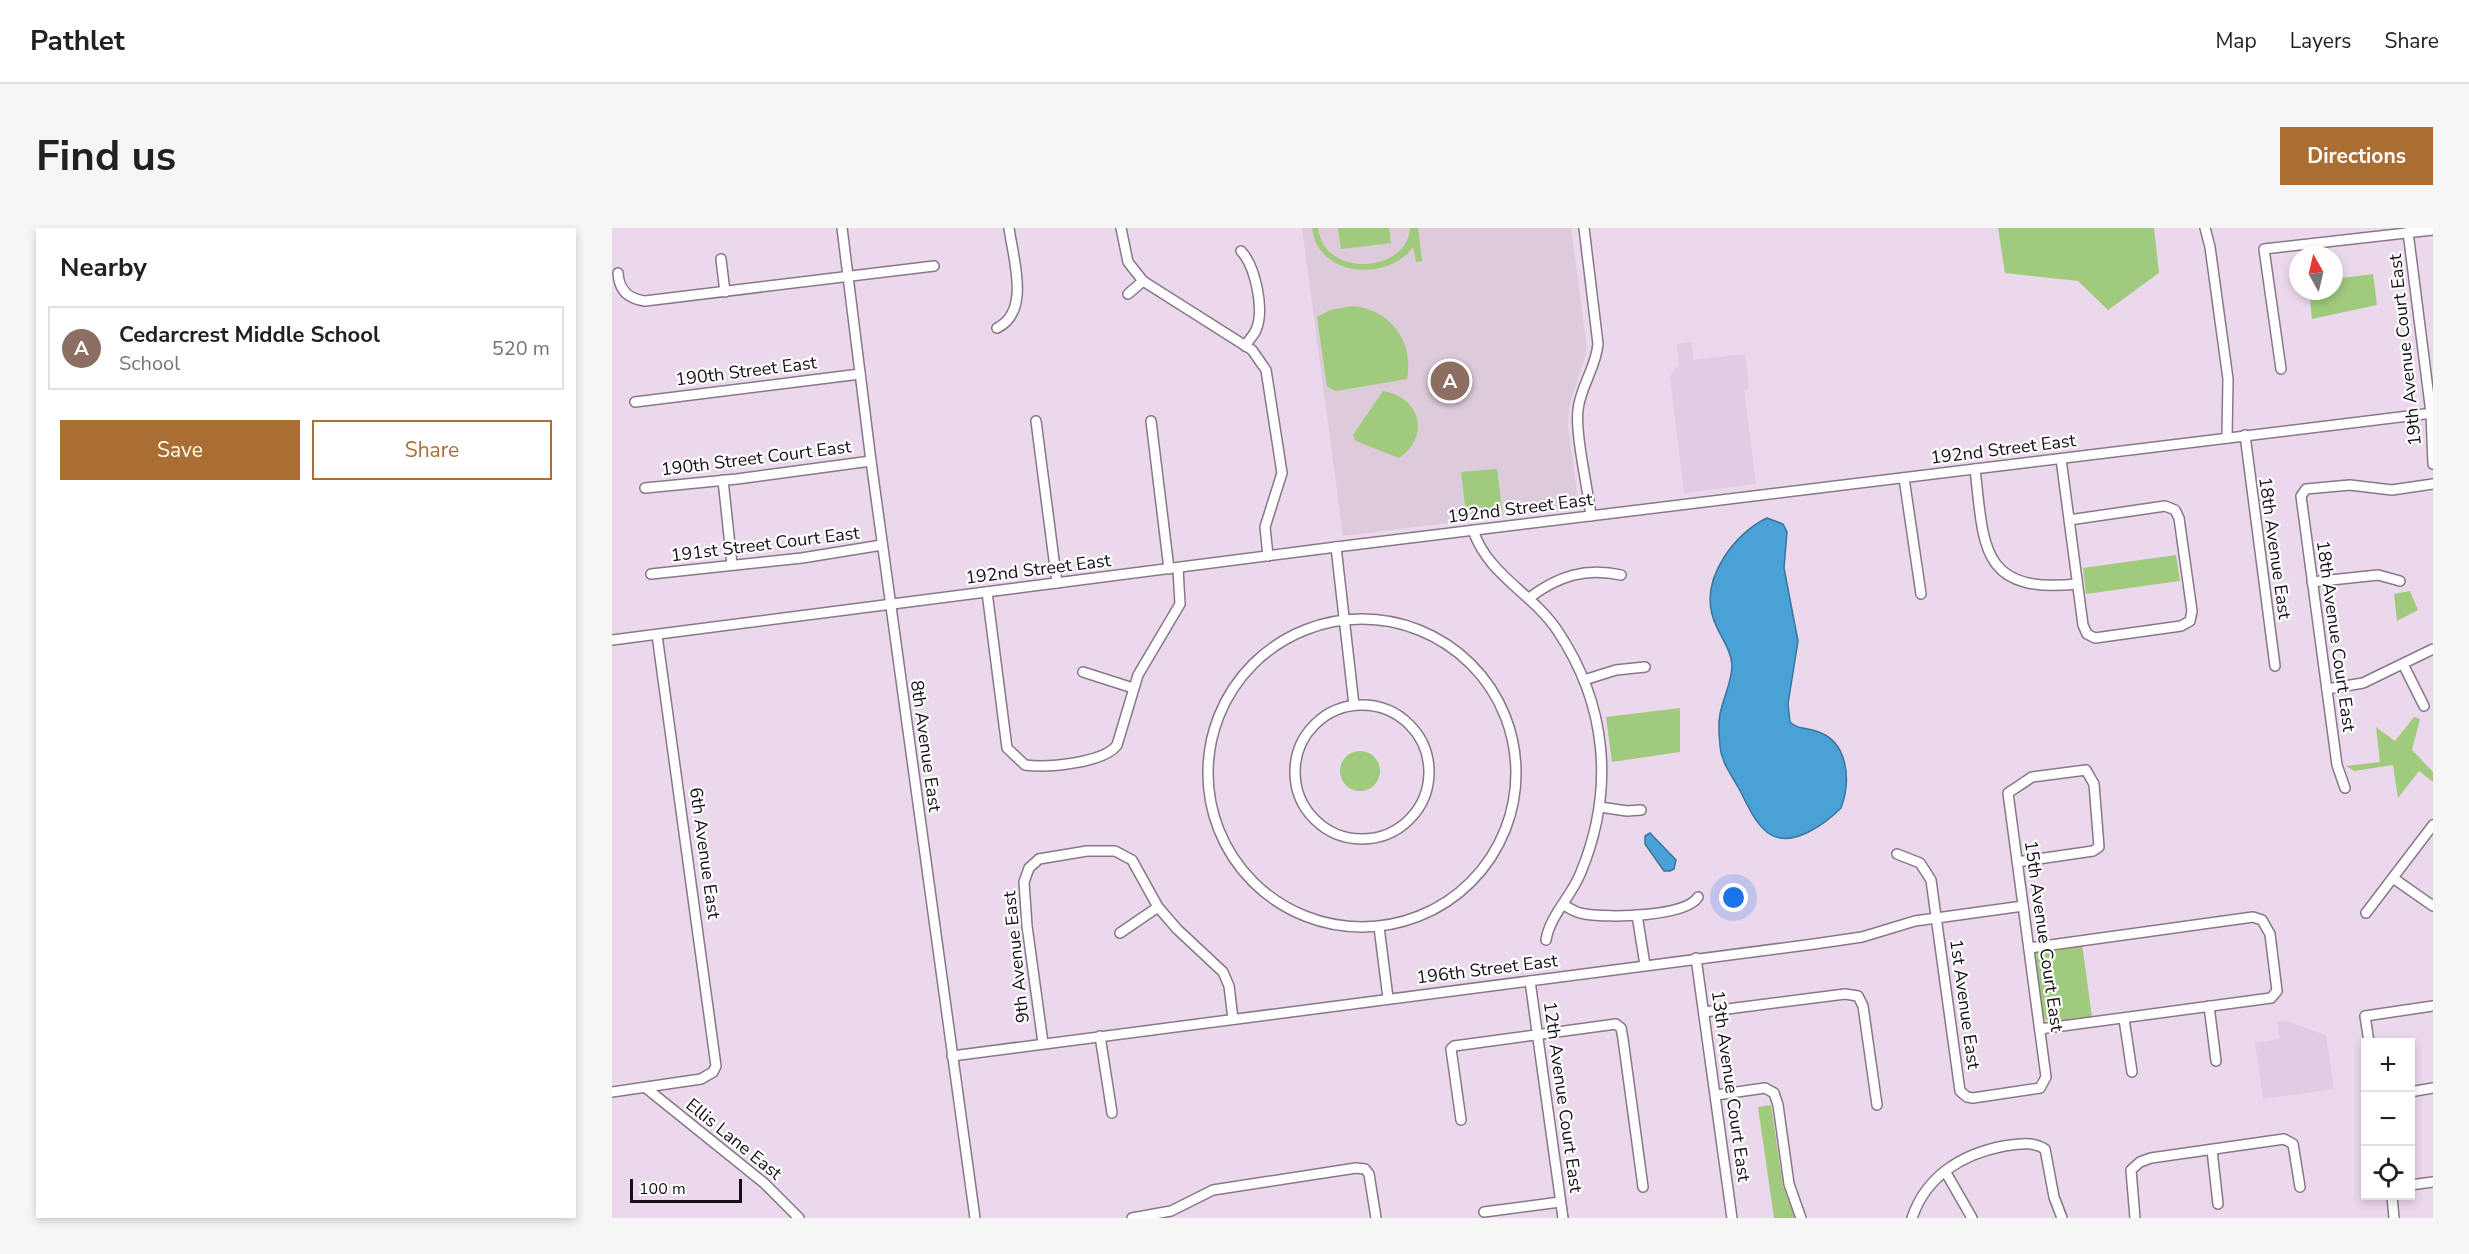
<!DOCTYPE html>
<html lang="en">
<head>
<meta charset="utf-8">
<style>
	body { margin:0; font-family:"Nunito Sans",sans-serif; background:#f6f6f6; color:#202124 }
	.controls { position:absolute; right:18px; bottom:18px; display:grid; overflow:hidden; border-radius:0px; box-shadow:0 3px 9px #0003 }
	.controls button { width:54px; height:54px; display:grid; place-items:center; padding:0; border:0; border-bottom:2px solid #e0e0e0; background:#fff; color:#202124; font:30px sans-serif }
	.compass { position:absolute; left:1677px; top:18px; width:54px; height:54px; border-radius:50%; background:#fff; box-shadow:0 3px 9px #0003; rotate:352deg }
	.scale { position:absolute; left:18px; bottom:15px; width:112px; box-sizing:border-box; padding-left:6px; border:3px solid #150f16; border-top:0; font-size:16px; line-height:21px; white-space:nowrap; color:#150f16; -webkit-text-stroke:4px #fff; paint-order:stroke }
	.you { position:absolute; left:1122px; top:670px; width:21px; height:21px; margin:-15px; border:4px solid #fff; border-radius:50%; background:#1a73e8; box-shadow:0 0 0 9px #1a73e833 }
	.badge { display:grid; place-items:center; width:39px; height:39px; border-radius:50%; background:#ab6e32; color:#fff; font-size:20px; font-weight:700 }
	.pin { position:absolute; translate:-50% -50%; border:3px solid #fff; box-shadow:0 2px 6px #0006 }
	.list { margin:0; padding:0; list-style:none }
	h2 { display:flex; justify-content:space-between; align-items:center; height:78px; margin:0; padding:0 24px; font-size:26px }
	h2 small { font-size:20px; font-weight:400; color:#757577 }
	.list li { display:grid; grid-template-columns:39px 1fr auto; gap:18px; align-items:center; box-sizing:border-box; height:84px; margin:0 12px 12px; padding:0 12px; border:2px solid #e0e0e0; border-radius:0px }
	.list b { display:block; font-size:22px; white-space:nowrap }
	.list p { margin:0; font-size:20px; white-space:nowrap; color:#757577 }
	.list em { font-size:20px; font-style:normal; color:#757577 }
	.actions { display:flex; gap:12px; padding:18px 24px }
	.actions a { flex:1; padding:14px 0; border:2px solid #ab6e32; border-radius:0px; text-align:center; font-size:21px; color:#ab6e32 }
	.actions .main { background:#ab6e32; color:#fff }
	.icon { flex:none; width:33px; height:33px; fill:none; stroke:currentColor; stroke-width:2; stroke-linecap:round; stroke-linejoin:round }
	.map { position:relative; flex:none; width:1821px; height:990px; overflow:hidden; border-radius:0px }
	header { display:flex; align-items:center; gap:36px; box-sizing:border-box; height:84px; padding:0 30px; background:#fff; border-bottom:2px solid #e0e0e0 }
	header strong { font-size:28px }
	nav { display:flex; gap:33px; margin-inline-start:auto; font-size:21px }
	.intro { display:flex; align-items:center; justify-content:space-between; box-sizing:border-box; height:144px; padding:0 36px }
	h1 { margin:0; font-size:42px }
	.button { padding:15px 27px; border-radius:0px; background:#ab6e32; color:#fff; font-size:21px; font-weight:700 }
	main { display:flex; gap:36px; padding:0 36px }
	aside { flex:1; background:#fff; border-radius:0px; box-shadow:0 3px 9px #0003 }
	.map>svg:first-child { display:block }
	.built { fill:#e4cbe5 }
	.education { fill:#ddcbdc }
	.green { fill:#a0cb7c }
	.water { fill:#49a1d6; stroke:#39759c; stroke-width:1.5 }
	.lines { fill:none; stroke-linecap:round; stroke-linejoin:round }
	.minor-casing { stroke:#887789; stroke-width:12 }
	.minor { stroke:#fff; stroke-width:9 }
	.labels { text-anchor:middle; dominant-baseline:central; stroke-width:4.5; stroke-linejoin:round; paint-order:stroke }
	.street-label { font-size:18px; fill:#150f16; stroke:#fff }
</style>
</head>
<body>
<header>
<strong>Pathlet</strong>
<nav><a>Map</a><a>Layers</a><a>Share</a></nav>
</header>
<div class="intro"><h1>Find us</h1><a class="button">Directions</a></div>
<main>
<aside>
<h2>Nearby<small></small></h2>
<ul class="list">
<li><span class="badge" style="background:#8d6e63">A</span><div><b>Cedarcrest Middle School</b><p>School</p></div><em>520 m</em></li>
</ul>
<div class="actions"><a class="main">Save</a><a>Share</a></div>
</aside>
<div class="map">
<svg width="1821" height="990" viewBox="0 0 1821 990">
	<rect width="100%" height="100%" fill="#ecd8ec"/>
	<g class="built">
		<path d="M 1079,114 L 1082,132 L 1133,126 L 1137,161 L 1132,162 L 1144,256 L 1072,265 L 1058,148 L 1067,136 L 1065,116 Z"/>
		<path d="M 1673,793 L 1714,807 L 1722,861 L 1651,871 L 1643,815 L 1668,811 L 1665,794 Z"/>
	</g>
	<path class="education" d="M 690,0 L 959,0 L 974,113 L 974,126 L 957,179 L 956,199 L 967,279 L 731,308 Z"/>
	<g class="green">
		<path d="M 700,0 L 706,0 C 712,51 796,45 798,0 L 806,0 L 810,33 L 804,34 L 801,19 C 778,53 706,51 700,0 Z"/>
		<path d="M 726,0 L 777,0 L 779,15 L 729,21 Z"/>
		<path d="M 1386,0 L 1542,0 L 1547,45 L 1496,82 L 1466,53 L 1393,45 Z"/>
		<path d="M 1761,46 L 1765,77 L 1700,91 L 1697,63 L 1722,63 L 1722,51 Z"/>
		<path d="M 740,78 C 779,81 802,114 795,151 L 724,163 L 715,159 L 705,89 L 718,82 Z"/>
		<path d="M 771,163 C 808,169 819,208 787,230 L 744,213 L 741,207 Z"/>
		<path d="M 885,241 L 890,281 L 854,285 L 849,244 Z"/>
		<path d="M 1564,327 L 1568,353 L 1474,366 L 1471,340 Z"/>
		<path d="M 1798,363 L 1806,382 L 1785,393 L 1782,366 Z"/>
		<path d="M 1068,480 L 1068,524 L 1000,534 L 994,489 Z"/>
		<path d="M 1802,489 L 1808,491 L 1800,522 L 1821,544 L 1821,554 L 1807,543 L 1786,570 L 1781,537 L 1742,543 L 1734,538 L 1768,534 L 1764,499 L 1783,513 Z"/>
		<circle cx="748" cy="543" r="20"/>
		<path d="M 1470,716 L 1480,789 L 1438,795 L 1428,787 L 1422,725 Z"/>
		<path d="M 1159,877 L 1171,958 L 1183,990 L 1162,990 L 1146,879 Z"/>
	</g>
	<g class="water">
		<path d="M 1155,290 L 1171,296 L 1175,304 L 1172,340 L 1186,413 L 1176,476 L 1178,494 C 1187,502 1193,499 1204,503 C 1237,513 1239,553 1229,580 C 1214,595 1179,622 1156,605 C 1141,593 1135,575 1126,559 C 1119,546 1109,534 1108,518 C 1107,508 1106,496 1108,486 C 1111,470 1120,454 1120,437 C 1119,419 1104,404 1100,386 C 1090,349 1123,305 1155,290 Z"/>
		<path d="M 1038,605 L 1064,632 L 1062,641 L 1058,643 L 1052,643 L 1033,616 L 1033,608 Z"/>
	</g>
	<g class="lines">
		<g class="minor-casing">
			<g id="minor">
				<path d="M 230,0 L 259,233 L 363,990"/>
				<path d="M 509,0 L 516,34 L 531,53 L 640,122 L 654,142 L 670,245 L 653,299 L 656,328"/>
				<path d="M 972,0 L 986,116 C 984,140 968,159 966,182 C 963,206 976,261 979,288"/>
				<path d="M 1593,0 L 1598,19 L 1616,151 L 1615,210"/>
				<path d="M 1796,4 L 1819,185 L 1821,236"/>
				<path d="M 629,23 C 643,38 653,81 644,102 C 642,107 636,113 633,118"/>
				<path d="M 109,31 L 113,64"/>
				<path d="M 6,45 C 7,62 16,71 33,73 L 322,38"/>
				<path d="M 516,66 L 531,53"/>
				<path d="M 385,100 C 419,84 401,30 397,0"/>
				<path d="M 1669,141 L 1652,21 L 1821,2"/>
				<path d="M 23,174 L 248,146"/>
				<path d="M 424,193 L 445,355"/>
				<path d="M 539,193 L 557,341"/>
				<path d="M 1633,207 L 1663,438"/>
				<path d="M 1449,231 L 1471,397 L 1475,406 L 1483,410 L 1569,398 L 1578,393 L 1580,383 L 1567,290 L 1563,282 L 1553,278 L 1457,292"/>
				<path d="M 1363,241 C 1372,319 1368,366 1465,356"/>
				<path d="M 1292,250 L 1309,366"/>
				<path d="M 111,252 L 120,336"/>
				<path d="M 33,260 L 125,251 L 259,233"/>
				<path d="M 861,302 C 875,346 920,365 945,402 C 995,476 1003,561 969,644 C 960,668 938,687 934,712"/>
				<path d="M 724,319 L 742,477"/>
				<path d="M 39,346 L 190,330 L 270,317"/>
				<path d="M 1700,354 L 1766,347 L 1788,353"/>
				<path d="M 375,364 L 395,520 L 413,537 C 435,540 492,535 505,517 L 526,447 L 568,376 L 566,340"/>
				<path d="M 917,370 C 946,348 974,339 1009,347"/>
				<circle cx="750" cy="545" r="154"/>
				<path d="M 0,412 L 724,319 L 1821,185"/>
				<path d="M 1791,436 L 1812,478"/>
				<path d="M 471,444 L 521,460"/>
				<path d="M 972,452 L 1004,442 L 1033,439"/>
				<path d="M 1715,461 L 1751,455 L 1821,421"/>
				<circle cx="750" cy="544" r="67"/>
				<path d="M 1733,560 L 1725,537 L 1689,268 L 1694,261 L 1738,257 L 1780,262 L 1821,256"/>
				<path d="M 988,579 L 1015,583 L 1029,582"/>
				<path d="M 1285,626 L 1308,635 L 1319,652 L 1348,863 L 1355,869 L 1361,870 L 1428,860 L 1434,849 L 1396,565 L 1420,549 L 1474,542 L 1482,556 L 1487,619 L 1481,623 L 1405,634"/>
				<path d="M 1781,650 L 1821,678"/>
				<path d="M 952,677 C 958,681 965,685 973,686 C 996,690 1074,689 1086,669"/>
				<path d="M 1754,685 L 1821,597"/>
				<path d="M 1025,687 L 1033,737"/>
				<path d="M 767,699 L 776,770"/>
				<path d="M 508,705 L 546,679"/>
				<path d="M 1417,720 L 1641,689 L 1650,692 L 1658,706 L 1665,763 L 1659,770 L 1428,801"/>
				<path d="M 1084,730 L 1120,990"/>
				<path d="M 918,753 L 951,990"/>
				<path d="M 1597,778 L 1604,833"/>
				<path d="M 1092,784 L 1233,766 L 1246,768 L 1251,778 L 1265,877"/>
				<path d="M 1512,791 L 1520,844"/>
				<path d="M 488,808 L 500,885"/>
				<path d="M 1757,814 L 1753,788 L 1821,778"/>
				<path d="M 431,815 L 415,698 L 412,654 L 417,640 L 427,631 L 475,623 L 503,623 L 520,632 L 546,679 L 565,701 L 611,744 L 617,758 L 621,791"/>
				<path d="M 340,828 L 1202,716 L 1250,709 L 1303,693 L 1411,678"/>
				<path d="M 34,860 L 152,955 L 187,990"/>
				<path d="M 0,864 L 89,851 L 101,844 L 104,838 L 45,407"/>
				<path d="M 1798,864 L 1821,860"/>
				<path d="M 1104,867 L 1153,860 L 1162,865 L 1166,877 L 1177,956 L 1189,990"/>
				<path d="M 849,892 L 839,821 L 842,818 L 1004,796 L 1009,800 L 1011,811 L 1031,959"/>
				<path d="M 1600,922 L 1606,976"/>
				<path d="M 1333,943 L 1360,990"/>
				<path d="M 1798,957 L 1821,954"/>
				<path d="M 1780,968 L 1782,990"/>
				<path d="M 872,984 L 948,974"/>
				<path d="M 520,990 L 559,983 L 601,962 L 744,940 L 753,941 L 757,946 L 764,990"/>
				<path d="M 1300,990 C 1314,948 1350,926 1392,918 C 1406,916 1420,913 1433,921 L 1442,969 L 1450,990"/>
				<path d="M 1523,990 L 1519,942 L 1528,934 L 1539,930 L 1672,911 L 1681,916 L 1688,959"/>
			</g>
		</g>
		<use href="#minor" class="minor"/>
	</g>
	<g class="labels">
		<g class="street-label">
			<text transform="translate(1793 122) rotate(-96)">19th Avenue Court East</text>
			<text transform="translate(134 143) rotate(-7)">190th Street East</text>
			<text transform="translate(1391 221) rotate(-7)">192nd Street East</text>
			<text transform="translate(144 230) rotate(-7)">190th Street Court East</text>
			<text transform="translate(908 280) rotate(-7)">192nd Street East</text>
			<text transform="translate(153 316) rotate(-7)">191st Street Court East</text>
			<text transform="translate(1663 320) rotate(82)">18th Avenue East</text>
			<text transform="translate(426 341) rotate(-7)">192nd Street East</text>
			<text transform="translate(1724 408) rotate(82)">18th Avenue Court East</text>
			<text transform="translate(314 518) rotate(82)">8th Avenue East</text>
			<text transform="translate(93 625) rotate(82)">6th Avenue East</text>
			<text transform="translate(1432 708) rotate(82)">15th Avenue Court East</text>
			<text transform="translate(404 729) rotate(-96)">9th Avenue East</text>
			<text transform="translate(875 741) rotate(-7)">196th Street East</text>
			<text transform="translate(1353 776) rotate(82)">1st Avenue East</text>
			<text transform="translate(1119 858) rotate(82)">13th Avenue Court East</text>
			<text transform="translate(951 869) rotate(82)">12th Avenue Court East</text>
			<text transform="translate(122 911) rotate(39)">Ellis Lane East</text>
		</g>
	</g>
</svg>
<div class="controls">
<button>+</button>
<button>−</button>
<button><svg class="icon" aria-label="locate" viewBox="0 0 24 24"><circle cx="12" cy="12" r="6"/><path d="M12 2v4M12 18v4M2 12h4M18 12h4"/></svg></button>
</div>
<svg class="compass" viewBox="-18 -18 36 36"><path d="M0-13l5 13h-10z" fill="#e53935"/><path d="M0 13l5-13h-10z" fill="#757577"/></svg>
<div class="scale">100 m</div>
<div class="you"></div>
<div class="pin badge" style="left:838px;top:153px;background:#8d6e63">A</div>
</div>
</main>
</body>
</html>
